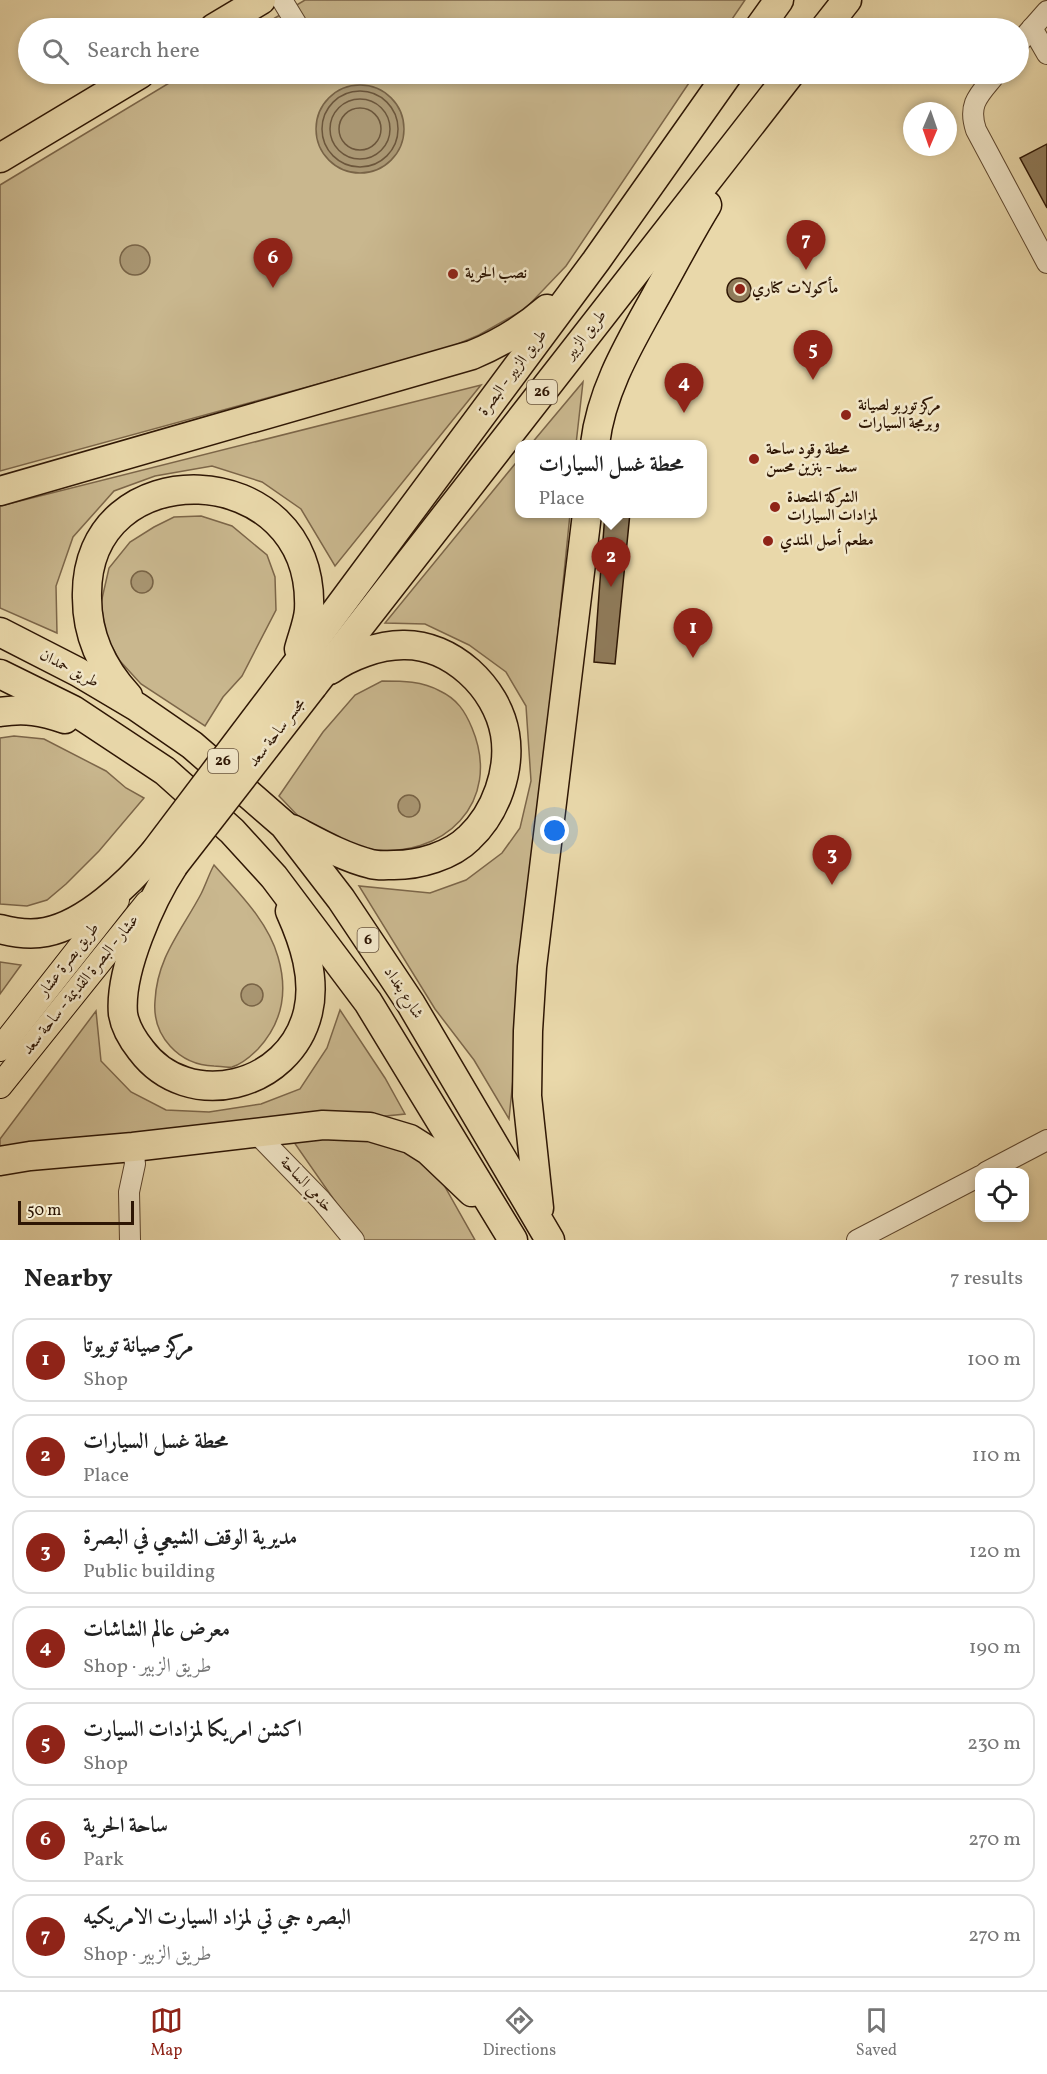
<!DOCTYPE html>
<html lang="en">
<head>
<meta charset="utf-8">
<style>
	body { margin:0; font-family:Vollkorn,Amiri,serif; background:#f6f6f6; color:#222 }
	.controls { position:absolute; right:18px; bottom:18px; display:grid; overflow:hidden; border-radius:12px; box-shadow:0 3px 9px #0003 }
	.controls button { width:54px; height:54px; display:grid; place-items:center; padding:0; border:0; border-bottom:2px solid #e0e0e0; background:#fff; color:#222; font:30px sans-serif }
	.compass { position:absolute; left:903px; top:102px; width:54px; height:54px; border-radius:50%; background:#fff; box-shadow:0 3px 9px #0003; rotate:182deg }
	.scale { position:absolute; left:18px; bottom:15px; width:116px; box-sizing:border-box; padding-left:6px; border:3px solid #2e1604; border-top:0; font-size:16px; line-height:21px; white-space:nowrap; color:#2e1604; -webkit-text-stroke:4px #f1e6c8; paint-order:stroke }
	.you { position:absolute; left:555px; top:831px; width:21px; height:21px; margin:-15px; border:4px solid #fff; border-radius:50%; background:#1a73e8; box-shadow:0 0 0 9px #1a73e833 }
	.badge { display:grid; place-items:center; width:39px; height:39px; border-radius:50%; background:#8f2418; color:#fff; font-size:20px; font-weight:700 }
	.pin { position:absolute; translate:-50% -50px; filter:drop-shadow(0 2px 3px #0008) }
	.pin::after { content:''; position:absolute; top:32px; width:21px; height:18px; background:inherit; clip-path:polygon(0 0,100% 0,50% 100%) }
	.popup { position:absolute; left:515px; top:440px; width:192px; height:78px; box-sizing:border-box; display:grid; place-content:center; border-radius:12px; background:#fff; filter:drop-shadow(0 2px 4px #0005); font-size:20px; white-space:nowrap; color:#767676 }
	.popup b { font-size:22px; color:#222 }
	.popup::after { content:''; position:absolute; left:50%; top:100%; margin-left:-12px; border:12px solid transparent; border-top-color:#fff }
	.list { margin:0; padding:0; list-style:none }
	h2 { display:flex; justify-content:space-between; align-items:center; height:78px; margin:0; padding:0 24px; font-size:26px }
	h2 small { font-size:20px; font-weight:400; color:#767676 }
	.list li { display:grid; grid-template-columns:39px 1fr auto; gap:18px; align-items:center; box-sizing:border-box; height:84px; margin:0 12px 12px; padding:0 12px; border:2px solid #e0e0e0; border-radius:18px }
	.list b { display:block; font-size:22px; white-space:nowrap }
	.list p { margin:0; font-size:20px; white-space:nowrap; color:#767676 }
	.list em { font-size:20px; font-style:normal; color:#767676 }
	.icon { flex:none; width:33px; height:33px; fill:none; stroke:currentColor; stroke-width:2; stroke-linecap:round; stroke-linejoin:round }
	.map { position:relative; flex:none; width:1047px; height:1240px; overflow:hidden }
	.search { position:absolute; background:#fff; box-shadow:0 3px 9px #0003; left:18px; right:18px; top:18px; height:66px; display:flex; align-items:center; gap:15px; box-sizing:border-box; padding:0 21px; border-radius:33px; color:#767676; font-size:22px }
	.sheet { height:750px; background:#fff }
	nav { display:flex; justify-content:space-around; align-items:center; box-sizing:border-box; height:84px; border-top:2px solid #e0e0e0; background:#fff; font-size:16px; color:#767676 }
	nav a { display:grid; justify-items:center; gap:3px }
	nav .on { color:#8f2418 }
	.map>svg:first-child { display:block }
	.green { fill:#c9b78e; stroke:#7c6649; stroke-width:1.5 }
	.water { fill:#a99672; stroke:#786346; stroke-width:1.5 }
	.lines { fill:none; stroke-linecap:round; stroke-linejoin:round }
	.shore { stroke:#6c563b; stroke-width:1.5 }
	.building { fill:#8f7b5a; stroke:#2e1604; stroke-width:1.5 }
	.minor-casing { stroke:#5d462e; stroke-width:22 }
	.major-casing { stroke:#2e1604; stroke-width:26 }
	.highway-casing { stroke:#2e1604; stroke-width:31 }
	.minor { stroke:#f1e6c8; stroke-width:20 }
	.major { stroke:#e9d8aa; stroke-width:24 }
	.highway { stroke:#e9d8aa; stroke-width:28 }
	.highway-bridge-casing { stroke:#2e1604; stroke-width:31; stroke-linecap:butt }
	.highway-bridge { stroke:#e9d8aa; stroke-width:28 }
	.poi-dot { fill:#8f2418; stroke:#f1e6c8; stroke-width:2 }
	.labels { text-anchor:middle; dominant-baseline:central; stroke-width:5; stroke-linejoin:round; paint-order:stroke }
	.shield { fill:#f1e6c8; stroke:#68543f; stroke-width:1.5 }
	.shield-label { font-size:15px; font-weight:bold; fill:#2e1604 }
	.poi-label { font-size:16px; font-weight:bold; fill:#2e1604; stroke:#f1e6c8; text-anchor:start }
	.street-label { font-size:16px; fill:#2e1604; stroke:#f1e6c8 }
</style>
</head>
<body>
<div class="map">
<svg width="1047" height="1240" viewBox="0 0 1047 1240">
	<rect width="100%" height="100%" fill="#e9d8aa"/>
	<filter id="stains"><feTurbulence type="fractalNoise" baseFrequency=".00333" numOctaves="4"/><feColorMatrix values="0 0 0 0 .2 0 0 0 0 .09 0 0 0 0 .02 0 0 0 .5 -.17"/></filter>
	<radialGradient id="worn" r=".72"><stop offset=".6" stop-color="#630" stop-opacity="0"/><stop offset="1" stop-color="#630" stop-opacity=".3"/></radialGradient>
	<g class="green">
		<path d="M 305,0 L 745,0 L 726,28 L 258,28 Z"/>
		<path d="M 184,74 L 695,74 L 566,266 L 525,309 L 479,335 L 446,349 L 0,471 L 0,185 Z"/>
		<path d="M 583,382 L 576,444 L 531,444 Z"/>
		<path d="M 481,385 L 335,566 L 301,509 L 262,482 L 212,466 L 155,476 L 114,491 L 73,537 L 56,586 L 57,633 L 0,608 L 0,506 Z"/>
		<path d="M 519,459 L 520,514 L 570,514 L 509,1119 L 474,1060 L 435,1009 L 359,886 L 430,893 L 466,880 L 502,853 L 520,828 L 531,781 L 526,706 L 506,672 L 469,645 L 425,624 L 385,623 Z"/>
		<path d="M 201,516 L 232,526 L 267,555 L 275,577 L 276,610 L 242,676 L 223,697 L 205,726 L 141,684 L 120,661 L 106,636 L 101,603 L 109,568 L 130,542 L 154,527 L 174,517 Z"/>
		<path d="M 382,681 C 403,681 422,681 440,691 C 457,699 465,711 472,728 C 503,802 444,861 367,849 C 348,846 324,837 308,825 C 298,817 288,805 279,796 L 323,732 L 355,695 Z"/>
		<path d="M 14,736 L 44,739 L 106,771 L 126,788 L 144,798 L 99,851 L 66,884 L 47,900 L 27,906 L 0,904 L 0,738 Z"/>
		<path d="M 214,865 C 238,892 268,921 278,957 C 288,991 282,1023 258,1049 C 251,1056 242,1064 232,1067 C 227,1068 219,1066 214,1066 C 179,1065 152,1036 155,1001 C 157,957 182,930 201,894 C 206,884 209,874 214,865 Z"/>
		<path d="M 0,962 L 21,965 L 0,994 Z"/>
		<path d="M 340,1010 L 385,1078 L 405,1114 L 0,1155 L 0,1139 L 96,1011 L 101,1061 L 131,1092 L 166,1110 L 209,1112 L 261,1104 L 300,1089 L 327,1048 Z"/>
		<path d="M 347,1134 L 404,1146 L 436,1171 L 475,1240 L 362,1240 L 291,1138 Z"/>
	</g>
	<g class="water">
		<circle cx="360" cy="129" r="44"/>
		<circle cx="135" cy="260" r="15"/>
		<circle cx="142" cy="582" r="11"/>
		<circle cx="409" cy="806" r="11"/>
		<circle cx="252" cy="995" r="11"/>
	</g>
	<g class="lines">
		<g class="shore">
			<circle cx="360" cy="129" r="38"/>
			<circle cx="360" cy="129" r="30"/>
			<circle cx="360" cy="129" r="21"/>
		</g>
	</g>
	<g class="building">
		<path d="M 1047,144 L 1047,208 L 1020,158 Z"/>
		<circle cx="739" cy="290" r="12"/>
		<path d="M 605,513 L 630,513 L 615,664 L 594,662 Z"/>
	</g>
	<g class="lines">
		<g class="minor-casing">
			<g id="minor">
				<path d="M 282,0 L 299,28"/>
				<path d="M 1032,28 L 1047,54"/>
				<path d="M 1018,44 L 1047,11"/>
				<path d="M 996,74 C 980,94 967,103 976,130 L 1047,263"/>
				<path d="M 255,1132 L 321,1200 L 354,1240"/>
				<path d="M 986,1172 L 1047,1140"/>
				<path d="M 130,1240 L 129,1192 L 135,1164 L 133,1147"/>
				<path d="M 857,1240 L 980,1176"/>
			</g>
		</g>
		<g class="major-casing">
			<g id="major">
				<path d="M 0,1049 L 117,900"/>
				<path d="M 0,1086 L 147,903"/>
			</g>
		</g>
		<g class="highway-casing">
			<g id="highway">
				<path d="M 214,28 L 261,0"/>
				<path d="M 759,28 L 779,0"/>
				<path d="M 825,28 L 847,0"/>
				<path d="M 0,158 L 140,74"/>
				<path d="M 595,444 C 601,392 628,346 653,301 C 671,269 688,236 707,205"/>
				<path d="M 0,491 L 472,355 C 501,343 523,330 547,309"/>
				<path d="M 0,632 L 78,672 L 137,707 L 192,745 L 284,825 L 341,899 L 411,1004 L 550,1240"/>
				<path d="M 293,669 L 596,261 L 728,74"/>
				<path d="M 0,674 L 73,710 L 165,771 L 232,831 L 274,877 L 368,1002 L 513,1240"/>
				<path d="M 313,686 L 790,74"/>
				<path d="M 128,696 C 102,668 87,636 87,598 C 83,448 316,455 309,610 C 308,623 302,637 299,649"/>
				<path d="M 0,712 C 25,708 42,711 65,719"/>
				<path d="M 292,829 C 317,842 343,857 371,864 C 378,866 386,865 394,865 C 419,865 451,856 469,838 C 496,813 511,770 505,734 C 497,687 451,644 403,645 C 379,645 349,656 330,670"/>
				<path d="M 174,865 C 151,900 119,971 123,1014 C 125,1026 133,1040 141,1050 C 188,1113 290,1088 308,1012 C 316,978 304,942 290,911"/>
				<path d="M 0,929 C 15,933 31,935 46,932 C 86,924 129,883 154,853"/>
				<path d="M 0,1161 L 30,1156 L 133,1147 L 323,1125 L 370,1127 L 410,1139 L 429,1151 L 472,1192"/>
				<path d="M 539,1208 L 527,1096 L 528,1031 L 532,967 L 587,514"/>
			</g>
		</g>
		<use href="#minor" class="minor"/>
		<use href="#major" class="major"/>
		<use href="#highway" class="highway"/>
		<g class="highway-bridge-casing">
			<g id="highway-bridge">
				<path d="M 154,853 L 293,669"/>
				<path d="M 174,865 L 313,686"/>
			</g>
		</g>
		<use href="#highway-bridge" class="highway-bridge"/>
	</g>
	<g class="poi-dot">
		<circle cx="453" cy="274" r="6"/>
		<circle cx="740" cy="289" r="6"/>
		<circle cx="846" cy="415" r="6"/>
		<circle cx="754" cy="459" r="6"/>
		<circle cx="775" cy="507" r="6"/>
		<circle cx="768" cy="541" r="6"/>
	</g>
	<g class="labels">
		<g class="shield">
			<rect x="527" y="380" width="30" height="24" rx="4.5"/>
			<rect x="208" y="749" width="30" height="24" rx="4.5"/>
			<rect x="357.5" y="928" width="21" height="24" rx="4.5"/>
		</g>
		<g class="shield-label">
			<text x="542" y="392">26</text>
			<text x="223" y="761">26</text>
			<text x="368" y="940">6</text>
		</g>
		<g class="poi-label">
			<text x="465" y="274">نصب الحرية</text>
			<text x="752" y="289">مأكولات كناري</text>
			<text x="858" y="406">مركز توربو لصيانة<tspan x="858" dy="18">وبرمجة السيارات</tspan></text>
			<text x="766" y="450">محطة وقود ساحة<tspan x="766" dy="18">سعد - بنزين محسن</tspan></text>
			<text x="787" y="498">الشركة المتحدة<tspan x="787" dy="18">لمزادات السيارات</tspan></text>
			<text x="780" y="541">مطعم أصل المندي</text>
		</g>
		<g class="street-label">
			<text transform="translate(586 335) rotate(-52)">طريق الزبير</text>
			<text transform="translate(513 373) rotate(-53)">طريق الزبير - البصرة</text>
			<text transform="translate(69 669) rotate(28)">طريق حمدان</text>
			<text transform="translate(277 733) rotate(-52)">مجسر ساحة سعد</text>
			<text transform="translate(69 960) rotate(-52)">طريق بصرة عشار</text>
			<text transform="translate(81 985) rotate(-51)">عشار - البصرة القديمة - ساحة سعد</text>
			<text transform="translate(403 993) rotate(57)">شارع بغداد</text>
			<text transform="translate(306 1185) rotate(47)">خدمي الساحة</text>
		</g>
	</g>
	<rect width="100%" height="100%" filter="url(#stains)"/>
	<rect width="100%" height="100%" fill="url(#worn)"/>
</svg>
<div class="controls">
<button><svg class="icon" aria-label="locate" viewBox="0 0 24 24"><circle cx="12" cy="12" r="6"/><path d="M12 2v4M12 18v4M2 12h4M18 12h4"/></svg></button>
</div>
<svg class="compass" viewBox="-18 -18 36 36"><path d="M0-13l5 13h-10z" fill="#e53935"/><path d="M0 13l5-13h-10z" fill="#767676"/></svg>
<div class="scale">50 m</div>
<div class="you"></div>
<div class="pin badge" style="left:693px;top:658px">1</div>
<div class="pin badge" style="left:611px;top:587px">2</div>
<div class="popup"><b>محطة غسل السيارات</b>Place</div>
<div class="pin badge" style="left:832px;top:885px">3</div>
<div class="pin badge" style="left:684px;top:413px">4</div>
<div class="pin badge" style="left:813px;top:380px">5</div>
<div class="pin badge" style="left:273px;top:288px">6</div>
<div class="pin badge" style="left:806px;top:270px">7</div>
<div class="search"><svg class="icon" aria-label="search" viewBox="0 0 24 24"><circle cx="10" cy="10" r="6"/><path d="M15 15l6 6"/></svg>Search here</div>
</div>
<section class="sheet">
<h2>Nearby<small>7 results</small></h2>
<ul class="list">
<li><span class="badge">1</span><div><b>مركز صيانة تويوتا</b><p>Shop</p></div><em>100 m</em></li>
<li><span class="badge">2</span><div><b>محطة غسل السيارات</b><p>Place</p></div><em>110 m</em></li>
<li><span class="badge">3</span><div><b>مديرية الوقف الشيعي في البصرة</b><p>Public building</p></div><em>120 m</em></li>
<li><span class="badge">4</span><div><b>معرض عالم الشاشات</b><p>Shop · طريق الزبير</p></div><em>190 m</em></li>
<li><span class="badge">5</span><div><b>اكشن امريكا لمزادات السيارت</b><p>Shop</p></div><em>230 m</em></li>
<li><span class="badge">6</span><div><b>ساحة الحرية</b><p>Park</p></div><em>270 m</em></li>
<li><span class="badge">7</span><div><b>البصره جي تي لمزاد السيارت الامريكيه</b><p>Shop · طريق الزبير</p></div><em>270 m</em></li>
</ul>
</section>
<nav>
<a class="on"><svg class="icon" aria-label="map" viewBox="0 0 24 24"><path d="M3 6l6-2 6 2 6-2v14l-6 2-6-2-6 2zM9 4v14M15 6v14"/></svg>Map</a>
<a><svg class="icon" aria-label="directions" viewBox="0 0 24 24"><path d="M12 3l9 9-9 9-9-9zM9 14v-3h6M13 9l2 2-2 2"/></svg>Directions</a>
<a><svg class="icon" aria-label="saved" viewBox="0 0 24 24"><path d="M7 4h10v16l-5-4-5 4z"/></svg>Saved</a>
</nav>
</body>
</html>
